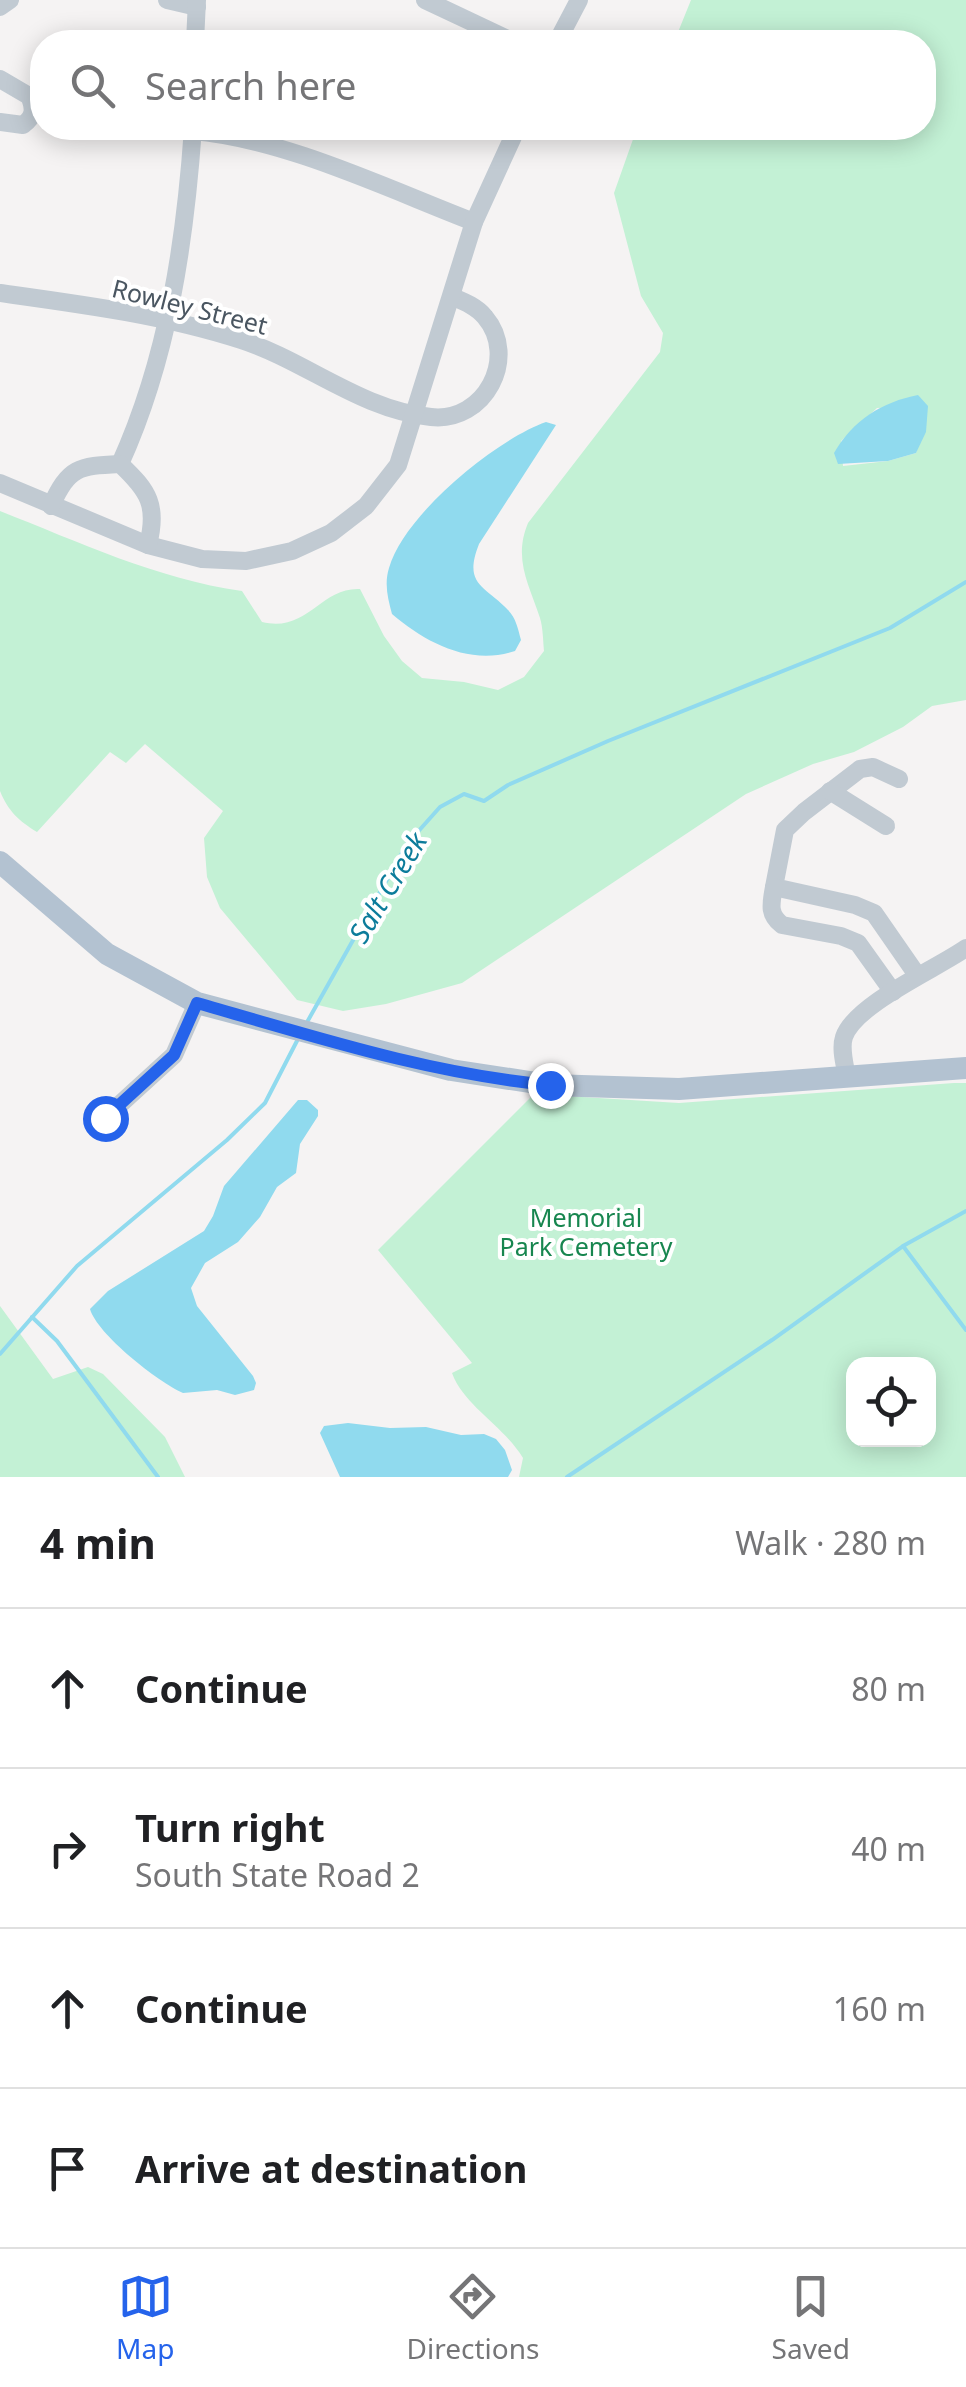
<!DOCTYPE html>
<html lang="en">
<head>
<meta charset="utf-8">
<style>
	body { margin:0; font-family:"Noto Sans",sans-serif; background:#f2f2f2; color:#202124 }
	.controls { position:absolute; right:30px; bottom:30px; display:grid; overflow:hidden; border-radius:20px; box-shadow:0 5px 25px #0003 }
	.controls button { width:90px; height:90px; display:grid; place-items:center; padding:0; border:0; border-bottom:2px solid #e0e0e0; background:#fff; color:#202124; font:50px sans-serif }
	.stop { position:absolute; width:30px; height:30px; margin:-22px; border:8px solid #2563eb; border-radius:50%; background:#fff }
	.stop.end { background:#2563eb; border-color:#fff; box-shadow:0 2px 10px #0008 }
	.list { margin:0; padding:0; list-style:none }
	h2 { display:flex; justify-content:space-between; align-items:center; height:130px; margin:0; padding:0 40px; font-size:42px }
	h2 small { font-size:32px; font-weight:400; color:#757577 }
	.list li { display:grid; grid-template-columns:65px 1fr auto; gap:30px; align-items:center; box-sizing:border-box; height:160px; padding:0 40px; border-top:2px solid #e0e0e0 }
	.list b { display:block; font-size:38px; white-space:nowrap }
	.list p { margin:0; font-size:32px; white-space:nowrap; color:#757577 }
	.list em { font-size:32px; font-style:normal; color:#757577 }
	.icon { flex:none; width:55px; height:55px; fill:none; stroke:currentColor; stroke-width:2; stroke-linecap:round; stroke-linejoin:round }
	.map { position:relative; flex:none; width:966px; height:1477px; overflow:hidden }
	.search { position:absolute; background:#fff; box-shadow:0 5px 25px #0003; left:30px; right:30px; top:30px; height:110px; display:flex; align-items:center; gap:25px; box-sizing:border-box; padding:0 35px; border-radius:40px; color:#757577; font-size:38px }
	.sheet { height:770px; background:#fff }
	nav { display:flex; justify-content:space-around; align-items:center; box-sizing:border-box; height:140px; border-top:2px solid #e0e0e0; background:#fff; font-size:28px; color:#757577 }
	nav a { display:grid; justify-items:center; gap:5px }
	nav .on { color:#2563eb }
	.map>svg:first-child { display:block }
	.green { fill:#c3f1d5; fill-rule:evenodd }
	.water { fill:#90daee }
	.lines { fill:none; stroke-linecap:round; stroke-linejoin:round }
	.stream { stroke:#90daee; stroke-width:4 }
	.minor { stroke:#c1cad2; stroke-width:18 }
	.major { stroke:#b3c2d1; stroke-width:22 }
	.route { stroke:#2563eb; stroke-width:12 }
	.labels { text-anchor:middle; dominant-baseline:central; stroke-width:8; stroke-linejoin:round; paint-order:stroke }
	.street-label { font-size:25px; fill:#4a5661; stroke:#fff }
	.park-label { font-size:25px; fill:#17864f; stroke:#fff }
	.water-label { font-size:28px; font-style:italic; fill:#0c7c9b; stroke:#fff }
</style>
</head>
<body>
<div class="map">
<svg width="966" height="1477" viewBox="0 0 966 1477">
	<rect width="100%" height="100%" fill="#f5f3f3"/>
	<g class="green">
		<path d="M 691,0 L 966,0 L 966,700 L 932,706 L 903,727 L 854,752 L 813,764 L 746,794 L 462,983 L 386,1004 L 343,1011 L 297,1000 L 220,908 L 207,877 L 204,838 L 223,811 L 145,744 L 126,763 L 110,752 L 37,832 C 19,821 8,811 0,791 L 0,511 C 79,542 157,579 242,591 L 262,622 C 308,633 320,587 360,589 L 384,636 L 402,661 L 422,678 L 464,682 L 498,690 L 524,677 L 544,651 C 543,640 543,628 540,618 C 529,584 513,559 528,523 L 660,352 L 663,333 L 641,296 L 614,193 L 637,128 L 924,128 L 924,42 L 674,42 ZM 927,406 L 916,453 L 888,461 L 843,466 L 841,441 L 877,408 Z"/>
		<path d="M 954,1083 L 966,1083 L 966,1477 L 519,1477 L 523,1458 C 503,1425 464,1406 452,1373 L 472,1363 L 378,1250 L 534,1094 L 679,1103 ZM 854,1364 L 928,1364 L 928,1440 L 854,1440 Z"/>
		<path d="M 0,1306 L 53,1379 L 88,1367 L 103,1374 L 165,1437 L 185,1477 L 0,1477 Z"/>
	</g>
	<g class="water">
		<path d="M 918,395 L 928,406 L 926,432 L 916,453 L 888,461 L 838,464 L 834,453 C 853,420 882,402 918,395 Z"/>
		<path d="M 546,422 L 556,425 L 479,544 C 463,585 484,585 508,610 C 516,618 518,629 521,640 L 515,651 C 470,666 426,643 392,614 C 388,599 384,584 389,568 C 404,515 495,440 546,422 Z"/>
		<path d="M 298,1100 L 307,1100 L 318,1110 L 318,1116 L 300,1144 L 296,1173 L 277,1187 L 260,1217 L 238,1242 L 205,1263 L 191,1288 L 197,1306 L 253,1376 L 256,1383 L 254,1390 L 235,1395 L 217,1390 L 183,1393 C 158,1382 97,1334 90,1309 L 108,1291 L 204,1231 L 213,1216 L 224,1186 Z"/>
		<path d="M 348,1423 L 390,1428 L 426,1427 L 461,1435 L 484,1434 L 496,1439 L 505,1450 L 512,1470 L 508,1477 L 340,1477 L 320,1433 L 324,1426 Z"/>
	</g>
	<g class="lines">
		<g class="stream">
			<path d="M 306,1024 L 407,844 L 440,807 L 464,794 L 484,801 L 508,785 L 608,741 L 890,628 L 966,582"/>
			<path d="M 903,1246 L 966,1330"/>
			<path d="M 32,1317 L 57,1341 L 158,1477"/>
			<path d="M 0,1354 L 77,1266 L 227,1140 L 265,1103 L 299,1037"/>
			<path d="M 567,1477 L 772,1340 L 903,1246 L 966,1211"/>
		</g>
		<g class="minor">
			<path d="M 167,0 L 197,7"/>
			<path d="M 425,0 L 514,42"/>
			<path d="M 0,7 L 10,0"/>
			<path d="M 195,42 L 197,0"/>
			<path d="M 557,42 L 579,0"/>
			<path d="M 0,79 L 29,96 C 35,109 34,117 23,125 L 0,122"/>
			<path d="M 192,131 C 283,138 388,189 474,222"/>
			<path d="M 0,293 C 79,304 164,315 241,340 C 306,361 361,410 431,417 C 485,423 519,357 485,317 C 477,307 465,302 453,297"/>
			<path d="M 120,464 C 168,358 185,243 193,128"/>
			<path d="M 0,483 L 148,545 L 202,559 L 246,561 L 292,551 L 331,533 L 366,506 L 398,465 L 474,222 L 517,128"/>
			<path d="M 51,506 C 69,467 78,466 120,464 C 149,491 158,506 148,545"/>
			<path d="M 899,779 L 873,767 L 860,769 L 804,812 L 785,830 L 774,887 L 855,905 L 874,913 L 917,975"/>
			<path d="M 830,791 L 886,826"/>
			<path d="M 774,887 C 771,904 768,914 782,925 L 841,936 L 858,943 L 893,992"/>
			<path d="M 847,1077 C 845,1065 840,1049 844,1037 C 855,1004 938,968 966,948"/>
			<path d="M 105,1118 L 174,1055 L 197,1003"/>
		</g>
		<path class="major" d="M 0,862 L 107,954 L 197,1003 L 451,1070 L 549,1085 L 679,1089 L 966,1068"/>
	</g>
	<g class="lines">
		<path class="route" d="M 105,1118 L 174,1055 L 197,1003 C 313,1036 429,1074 550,1085"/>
	</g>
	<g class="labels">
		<g class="street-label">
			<text transform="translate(190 306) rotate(14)">Rowley Street</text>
		</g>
		<g class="park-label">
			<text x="586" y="1217">Memorial<tspan x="586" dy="29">Park Cemetery</tspan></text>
		</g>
		<g class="water-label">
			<text transform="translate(387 887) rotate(-59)">Salt Creek</text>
		</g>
	</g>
</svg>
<div class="controls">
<button><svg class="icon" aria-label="locate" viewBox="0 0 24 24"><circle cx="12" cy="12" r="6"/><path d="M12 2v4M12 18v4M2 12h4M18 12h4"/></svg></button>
</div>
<div class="stop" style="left:105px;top:1118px"></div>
<div class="stop end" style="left:550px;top:1085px"></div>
<div class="search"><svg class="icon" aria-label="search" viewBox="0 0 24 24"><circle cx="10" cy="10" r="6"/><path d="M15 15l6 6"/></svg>Search here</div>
</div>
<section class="sheet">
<h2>4 min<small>Walk · 280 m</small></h2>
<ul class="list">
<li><svg class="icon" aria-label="ahead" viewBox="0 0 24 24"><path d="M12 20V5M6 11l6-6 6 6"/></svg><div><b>Continue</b></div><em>80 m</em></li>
<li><svg class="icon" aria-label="right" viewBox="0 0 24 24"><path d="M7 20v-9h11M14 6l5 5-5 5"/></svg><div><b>Turn right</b><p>South State Road 2</p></div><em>40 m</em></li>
<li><svg class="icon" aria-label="ahead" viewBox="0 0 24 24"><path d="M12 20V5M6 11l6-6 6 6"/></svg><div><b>Continue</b></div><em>160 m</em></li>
<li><svg class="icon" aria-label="arrive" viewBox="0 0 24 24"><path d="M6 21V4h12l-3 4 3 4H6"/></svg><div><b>Arrive at destination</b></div></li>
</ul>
</section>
<nav>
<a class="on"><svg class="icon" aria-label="map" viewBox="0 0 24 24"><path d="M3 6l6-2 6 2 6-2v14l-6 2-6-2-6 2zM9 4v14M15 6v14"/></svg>Map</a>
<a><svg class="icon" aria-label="directions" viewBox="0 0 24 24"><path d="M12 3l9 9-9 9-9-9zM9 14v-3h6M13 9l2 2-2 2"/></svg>Directions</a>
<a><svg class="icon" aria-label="saved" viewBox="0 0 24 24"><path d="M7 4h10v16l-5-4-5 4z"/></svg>Saved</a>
</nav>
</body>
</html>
